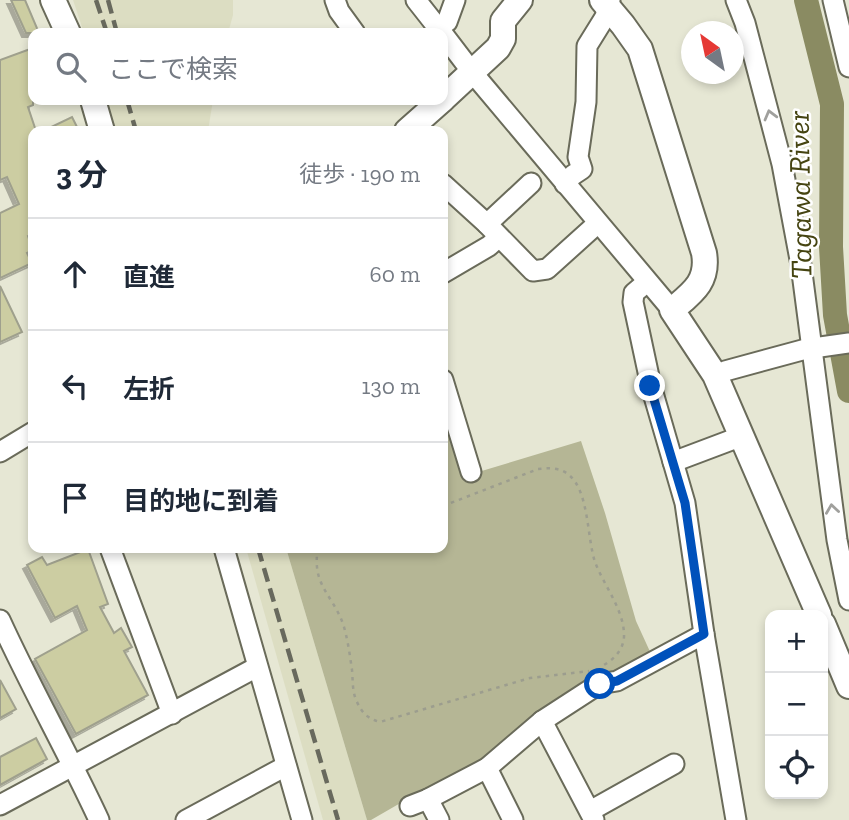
<!DOCTYPE html>
<html lang="ja">
<head>
<meta charset="utf-8">
<style>
	body { margin:0; font-family:"Zilla Slab","Noto Sans JP",serif; background:#f2f2f3; color:#1f2937 }
	.controls { position:absolute; right:21px; bottom:21px; display:grid; overflow:hidden; border-radius:14px; box-shadow:0 4px 10px #0003 }
	.controls button { width:63px; height:63px; display:grid; place-items:center; padding:0; border:0; border-bottom:2px solid #e0e1e3; background:#fff; color:#1f2937; font:35px sans-serif }
	.compass { position:absolute; left:681px; top:21px; width:63px; height:63px; border-radius:50%; background:#fff; box-shadow:0 4px 10px #0003; rotate:327deg }
	.stop { position:absolute; width:21px; height:21px; margin:-16px; border:5px solid #0051bb; border-radius:50%; background:#fff }
	.stop.end { background:#0051bb; border-color:#fff; box-shadow:0 2px 7px #0008 }
	.list { margin:0; padding:0; list-style:none }
	h2 { display:flex; justify-content:space-between; align-items:center; height:91px; margin:0; padding:0 28px; font-size:30px }
	h2 small { font-size:23px; font-weight:400; color:#747a83 }
	.list li { display:grid; grid-template-columns:46px 1fr auto; gap:21px; align-items:center; box-sizing:border-box; height:112px; padding:0 28px; border-top:2px solid #e0e1e3 }
	.list b { display:block; font-size:26px; white-space:nowrap }
	.list em { font-size:23px; font-style:normal; color:#747a83 }
	.icon { flex:none; width:38px; height:38px; fill:none; stroke:currentColor; stroke-width:2; stroke-linecap:round; stroke-linejoin:round }
	.map { position:relative; flex:none; width:849px; height:820px; overflow:hidden }
	.search { position:absolute; background:#fff; box-shadow:0 4px 10px #0003; left:28px; top:28px; width:420px; height:77px; display:flex; align-items:center; gap:18px; box-sizing:border-box; padding:0 24px; border-radius:14px; color:#747a83; font-size:26px }
	.panel { position:absolute; background:#fff; box-shadow:0 4px 10px #0003; left:28px; top:126px; width:420px; height:427px; border-radius:14px }
	.map>svg:first-child { display:block }
	.built { fill:#dcddc2 }
	.green { fill:#b5b695 }
	.lines { fill:none; stroke-linecap:round; stroke-linejoin:round }
	.river { stroke:#8a8b62; stroke-width:24 }
	.building { fill:#cccda2; stroke:#9fa08d; stroke-width:2; filter:url(#shadow) }
	.minor-casing { stroke:#6a6b5a; stroke-width:23 }
	.major-casing { stroke:#6a6b5a; stroke-width:28 }
	.path { stroke:#9c9d8e; stroke-width:2.5; stroke-dasharray:3.5 5; stroke-linecap:butt }
	.minor { stroke:#fff; stroke-width:19 }
	.major { stroke:#fff; stroke-width:24 }
	.rail { stroke:#68695d; stroke-width:4.5; stroke-dasharray:14 7; stroke-linecap:butt }
	.oneway { stroke:#a0a09d }
	.route { stroke:#0051bb; stroke-width:9 }
	.labels { text-anchor:middle; dominant-baseline:central; stroke-width:5; stroke-linejoin:round; paint-order:stroke }
	.water-label { font-size:30px; font-style:italic; fill:#454411; stroke:#fff }
</style>
</head>
<body>
<div class="map">
<svg width="849" height="820" viewBox="0 0 849 820">
	<defs>
		<filter id="shadow"><feDropShadow dx="-4" dy="4" stdDeviation="0" flood-color="#0004"/></filter>
	</defs>
	<rect width="100%" height="100%" fill="#e6e7d4"/>
	<g class="built">
		<path d="M 73,0 L 233,0 L 233,15 L 228,33 L 84,33 Z"/>
		<path d="M 106,100 L 213,100 L 208,131 L 116,131 Z"/>
		<path d="M 246,548 L 286,548 L 367,820 L 323,820 Z"/>
	</g>
	<path class="green" d="M 443,401 L 465,476 L 581,441 L 605,513 L 636,621 L 652,656 L 482,762 L 423,790 L 371,820 L 367,820 L 286,548 L 443,548 Z"/>
	<g class="lines">
		<path class="river" d="M 806,0 L 832,104 L 831,247 L 835,315 L 849,391"/>
	</g>
	<g class="building">
		<path d="M 11,0 L 25,0 L 39,33 L 26,33 Z"/>
		<path d="M 33,48 L 33,105 L 28,107 L 36,131 L 33,131 L 33,234 L 28,236 L 33,250 L 27,253 L 32,263 L 0,278 L 0,213 L 19,204 L 7,177 L 0,180 L 0,60 Z"/>
		<path d="M 72,117 L 79,131 L 43,131 Z"/>
		<path d="M 0,286 L 22,332 L 0,342 Z"/>
		<path d="M 88,549 L 108,604 L 100,607 L 114,633 L 121,628 L 132,647 L 124,651 L 148,695 L 76,734 L 35,659 L 87,630 L 77,606 L 55,618 L 27,565 L 42,557 L 47,565 Z"/>
		<path d="M 0,680 L 16,709 L 0,718 Z"/>
		<path d="M 36,738 L 47,759 L 0,785 L 0,757 Z"/>
	</g>
	<g class="lines">
		<g class="minor-casing">
			<g id="minor">
				<path d="M 335,0 L 339,11 L 355,33"/>
				<path d="M 416,0 L 442,33"/>
				<path d="M 736,0 L 745,23 L 782,164 L 801,265 L 837,540 L 849,600"/>
				<path d="M 833,0 L 849,67"/>
				<path d="M 447,22 L 455,0"/>
				<path d="M 443,34 L 472,72 L 672,310"/>
				<path d="M 443,184 L 487,224 L 531,183"/>
				<path d="M 565,184 L 573,175 L 582,169 L 578,157 L 586,102 L 587,46 L 605,17 L 610,0"/>
				<path d="M 487,224 L 533,271 L 547,269 L 598,223"/>
				<path d="M 443,273 L 489,246 L 499,237"/>
				<path d="M 647,282 L 634,293 L 633,302 L 651,386 L 685,503 L 704,634 L 736,820"/>
				<path d="M 715,375 L 725,371 L 806,349 L 849,343"/>
				<path d="M 443,380 L 471,472"/>
				<path d="M 0,452 L 33,432"/>
				<path d="M 673,462 L 742,436"/>
				<path d="M 110,548 L 172,714"/>
				<path d="M 224,548 L 302,820"/>
				<path d="M 0,620 C 31,688 68,753 99,820"/>
				<path d="M 542,721 L 594,820"/>
				<path d="M 487,768 L 513,820"/>
				<path d="M 428,799 L 439,820"/>
				<path d="M 0,805 L 257,667"/>
				<path d="M 410,806 L 428,799 L 487,768 L 542,721 L 599,684 L 617,681 L 704,634"/>
				<path d="M 590,811 L 674,764"/>
				<path d="M 186,820 L 286,766"/>
			</g>
		</g>
		<g class="major-casing">
			<g id="major">
				<path d="M 53,0 L 68,33"/>
				<path d="M 602,0 L 623,25 L 640,49 L 704,253 C 709,282 692,293 672,310 L 715,375 L 819,615"/>
				<path d="M 443,99 L 498,48 L 503,39 L 503,21 L 520,0"/>
				<path d="M 93,100 L 102,131"/>
				<path d="M 407,131 L 442,100"/>
				<path d="M 823,624 L 849,686"/>
			</g>
		</g>
		<g class="path">
			<path d="M 443,506 L 538,469 C 548,468 560,467 569,475 C 589,491 587,538 595,562 C 604,586 625,611 624,637 C 623,651 613,660 602,666"/>
			<path d="M 318,548 C 311,586 334,595 344,627 C 348,641 350,656 352,670 C 353,681 352,692 357,702 C 362,713 368,719 380,722 L 530,678 L 589,671"/>
		</g>
		<use href="#minor" class="minor"/>
		<use href="#major" class="major"/>
		<g class="rail">
			<path d="M 96,0 L 107,33"/>
			<path d="M 108,0 L 117,33"/>
			<path d="M 127,100 L 136,131"/>
			<path d="M 258,548 L 338,820"/>
		</g>
	</g>
	<defs><path id="oneway-chevron" d="M-2-3.5L2.5 0L-2 3.5" fill="none" stroke-width="1.6" stroke-linecap="round" stroke-linejoin="round" transform="scale(1.75)"/></defs>
	<g class="oneway">
		<use href="#oneway-chevron" transform="translate(770 115) rotate(-105)"/>
		<use href="#oneway-chevron" transform="translate(832 509) rotate(-98)"/>
	</g>
	<g class="lines">
		<path class="route" d="M 600,684 L 617,681 L 704,634 L 685,503 L 650,386"/>
	</g>
	<g class="labels">
		<g class="water-label">
			<text transform="translate(800 195) rotate(-91)">Tagawa River</text>
		</g>
	</g>
</svg>
<div class="controls">
<button>+</button>
<button>−</button>
<button><svg class="icon" aria-label="locate" viewBox="0 0 24 24"><circle cx="12" cy="12" r="6"/><path d="M12 2v4M12 18v4M2 12h4M18 12h4"/></svg></button>
</div>
<svg class="compass" viewBox="-18 -18 36 36"><path d="M0-13l5 13h-10z" fill="#e53935"/><path d="M0 13l5-13h-10z" fill="#747a83"/></svg>
<div class="stop" style="left:600px;top:684px"></div>
<div class="stop end" style="left:650px;top:386px"></div>
<div class="search"><svg class="icon" aria-label="search" viewBox="0 0 24 24"><circle cx="10" cy="10" r="6"/><path d="M15 15l6 6"/></svg>ここで検索</div>
<section class="panel">
<h2>3 分<small>徒歩 · 190 m</small></h2>
<ul class="list">
<li><svg class="icon" aria-label="ahead" viewBox="0 0 24 24"><path d="M12 20V5M6 11l6-6 6 6"/></svg><div><b>直進</b></div><em>60 m</em></li>
<li><svg class="icon" aria-label="left" viewBox="0 0 24 24"><path d="M17 20v-9H6M10 6l-5 5 5 5"/></svg><div><b>左折</b></div><em>130 m</em></li>
<li><svg class="icon" aria-label="arrive" viewBox="0 0 24 24"><path d="M6 21V4h12l-3 4 3 4H6"/></svg><div><b>目的地に到着</b></div></li>
</ul>
</section>
</div>
</body>
</html>
